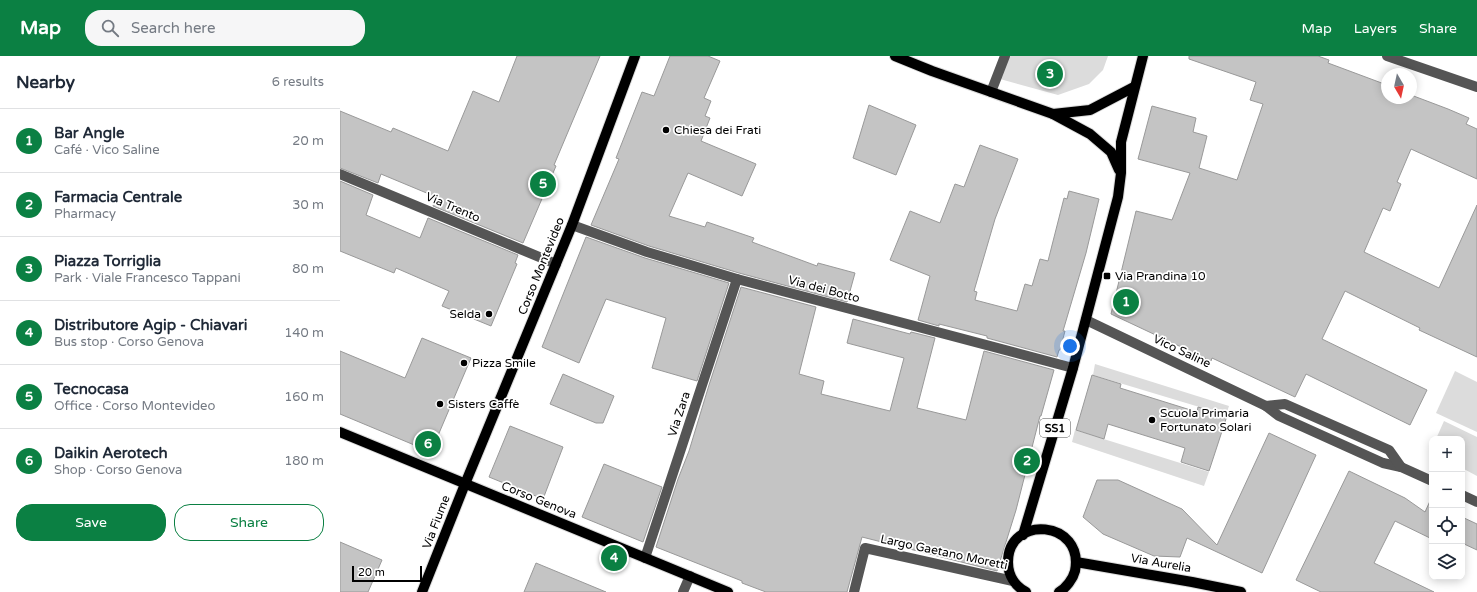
<!DOCTYPE html>
<html lang="en">
<head>
<meta charset="utf-8">
<style>
	body { margin:0; font-family:"Varela Round",sans-serif; background:#f6f6f7; color:#1f2937 }
	.controls { position:absolute; right:12px; bottom:12px; display:grid; overflow:hidden; border-radius:8px; box-shadow:0 2px 10px #0003 }
	.controls button { width:36px; height:36px; display:grid; place-items:center; padding:0; border:0; border-bottom:1px solid #e0e1e3; background:#fff; color:#1f2937; font:20px sans-serif }
	.compass { position:absolute; left:1041px; top:12px; width:36px; height:36px; border-radius:50%; background:#fff; box-shadow:0 2px 10px #0003; rotate:171deg }
	.scale { position:absolute; left:12px; bottom:10px; width:70px; box-sizing:border-box; padding-left:4px; border:2px solid #000; border-top:0; font-size:11px; line-height:14px; white-space:nowrap; color:#000; -webkit-text-stroke:3px #fff; paint-order:stroke }
	.you { position:absolute; left:730px; top:290px; width:14px; height:14px; margin:-10px; border:3px solid #fff; border-radius:50%; background:#1a73e8; box-shadow:0 0 0 6px #1a73e833 }
	.badge { display:grid; place-items:center; width:26px; height:26px; border-radius:50%; background:#0b8043; color:#fff; font-size:13px; font-weight:700 }
	.pin { position:absolute; translate:-50% -50%; border:2px solid #fff; box-shadow:0 1px 4px #0006 }
	.list { margin:0; padding:0; list-style:none }
	h2 { display:flex; justify-content:space-between; align-items:center; height:52px; margin:0; padding:0 16px; font-size:17px }
	h2 small { font-size:13px; font-weight:400; color:#747a83 }
	.list li { display:grid; grid-template-columns:26px 1fr auto; gap:12px; align-items:center; box-sizing:border-box; height:64px; padding:0 16px; border-top:1px solid #e0e1e3 }
	.list b { display:block; font-size:15px; white-space:nowrap }
	.list p { margin:0; font-size:13px; white-space:nowrap; color:#747a83 }
	.list em { font-size:13px; font-style:normal; color:#747a83 }
	.actions { display:flex; gap:8px; padding:12px 16px }
	.actions a { flex:1; padding:9px 0; border:1px solid #0b8043; border-radius:16px; text-align:center; font-size:14px; color:#0b8043 }
	.actions .main { background:#0b8043; color:#fff }
	.icon { flex:none; width:22px; height:22px; fill:none; stroke:currentColor; stroke-width:2; stroke-linecap:round; stroke-linejoin:round }
	.map { position:relative; flex:none; width:1137px; height:536px; overflow:hidden }
	header { display:flex; align-items:center; gap:24px; box-sizing:border-box; height:56px; padding:0 20px; background:#0b8043; color:#fff }
	header strong { font-size:19px }
	nav { display:flex; gap:22px; margin-inline-start:auto; font-size:14px }
	.search { width:280px; height:36px; background:#f6f6f7; display:flex; align-items:center; gap:10px; box-sizing:border-box; padding:0 14px; border-radius:16px; color:#747a83; font-size:15px }
	main { display:flex }
	aside { flex:1; background:#fff }
	.map>svg:first-child { display:block }
	.green { fill:#dcdcdc }
	.building { fill:#c4c4c4; stroke:#999 }
	.lines { fill:none; stroke-linecap:round; stroke-linejoin:round }
	.major-casing { stroke:#dbdbdb; stroke-width:12 }
	.minor { stroke:#555; stroke-width:10 }
	.major { stroke:#000; stroke-width:10 }
	.poi-dot { fill:#000; stroke:#fff; stroke-width:1.5 }
	.labels { text-anchor:middle; dominant-baseline:central; stroke-width:3.5; stroke-linejoin:round; paint-order:stroke }
	.shield { fill:#fff; stroke:#4c4c4c; stroke-width:1 }
	.shield-label { font-size:11px; font-weight:bold; fill:#000 }
	.poi-label { font-size:12px; fill:#000; stroke:#fff; text-anchor:start }
	.street-label { font-size:12px; fill:#000; stroke:#fff }
</style>
</head>
<body>
<header>
<strong>Map</strong>
<div class="search"><svg class="icon" aria-label="search" viewBox="0 0 24 24"><circle cx="10" cy="10" r="6"/><path d="M15 15l6 6"/></svg>Search here</div>
<nav><a>Map</a><a>Layers</a><a>Share</a></nav>
</header>
<main>
<aside>
<h2>Nearby<small>6 results</small></h2>
<ul class="list">
<li><span class="badge">1</span><div><b>Bar Angle</b><p>Café · Vico Saline</p></div><em>20 m</em></li>
<li><span class="badge">2</span><div><b>Farmacia Centrale</b><p>Pharmacy</p></div><em>30 m</em></li>
<li><span class="badge">3</span><div><b>Piazza Torriglia</b><p>Park · Viale Francesco Tappani</p></div><em>80 m</em></li>
<li><span class="badge">4</span><div><b>Distributore Agip - Chiavari</b><p>Bus stop · Corso Genova</p></div><em>140 m</em></li>
<li><span class="badge">5</span><div><b>Tecnocasa</b><p>Office · Corso Montevideo</p></div><em>160 m</em></li>
<li><span class="badge">6</span><div><b>Daikin Aerotech</b><p>Shop · Corso Genova</p></div><em>180 m</em></li>
</ul>
<div class="actions"><a class="main">Save</a><a>Share</a></div>
</aside>
<div class="map">
<svg width="1137" height="536" viewBox="0 0 1137 536">
	<rect width="100%" height="100%" fill="#fff"/>
	<g class="green">
		<path d="M 669,0 L 768,0 L 763,14 L 749,28 L 718,39 L 660,23 Z"/>
		<path d="M 755,308 L 889,350 L 886,359 L 753,319 Z"/>
		<path d="M 1115,315 L 1137,326 L 1137,376 L 1096,357 Z"/>
		<path d="M 1104,365 L 1137,381 L 1137,420 L 1122,412 L 1122,383 L 1096,383 Z"/>
		<path d="M 735,374 L 869,416 L 864,430 L 732,386 Z"/>
	</g>
	<g class="building">
		<path d="M 177,0 L 260,0 L 214,109 L 216,110 L 183,187 L 93,150 L 95,143 L 89,140 L 89,138 L 41,118 L 38,127 L 0,112 L 0,55 L 51,76 L 53,72 L 108,95 L 133,35 L 159,46 Z"/>
		<path d="M 330,0 L 368,0 L 380,5 L 364,42 L 371,45 L 365,60 L 370,62 L 361,85 L 416,108 L 402,140 L 348,117 L 329,160 L 365,171 L 367,166 L 414,182 L 412,186 L 477,210 L 478,207 L 515,217 L 507,246 L 399,217 L 309,190 L 251,169 L 279,103 L 276,102 L 302,36 L 314,40 Z"/>
		<path d="M 849,0 L 978,0 L 989,4 L 988,7 L 1047,29 L 1047,42 L 1071,42 L 1071,39 L 1108,53 L 1129,62 L 1126,68 L 1137,73 L 1137,123 L 1071,93 L 1057,126 L 1061,128 L 1050,155 L 1043,152 L 1024,196 L 1099,232 L 1137,149 L 1137,301 L 1079,274 L 1080,272 L 1005,235 L 982,283 L 1087,334 L 1070,369 L 966,318 L 955,341 L 872,302 L 871,305 L 771,258 L 796,155 L 832,164 L 850,117 L 798,103 L 812,50 L 856,62 L 853,76 L 867,80 L 859,112 L 897,124 L 923,48 L 910,44 L 916,26 L 849,3 Z"/>
		<path d="M 529,49 L 576,69 L 556,119 L 513,102 Z"/>
		<path d="M 640,89 L 678,103 L 655,163 L 634,235 L 637,236 L 635,244 L 677,255 L 685,228 L 692,230 L 700,203 L 708,205 L 724,142 L 727,143 L 729,135 L 759,143 L 746,197 L 723,275 L 725,275 L 720,294 L 719,294 L 717,301 L 647,282 L 647,280 L 599,268 L 599,270 L 578,264 L 590,220 L 550,204 L 570,155 L 600,167 L 615,128 L 624,131 Z"/>
		<path d="M 0,125 L 33,139 L 26,159 L 80,182 L 88,162 L 178,199 L 175,207 L 177,208 L 151,270 L 102,250 L 109,235 L 56,212 L 54,217 L 0,195 Z"/>
		<path d="M 246,181 L 305,202 L 389,227 L 357,325 L 312,312 L 326,262 L 266,243 L 239,307 L 202,291 Z"/>
		<path d="M 401,231 L 476,251 L 459,318 L 484,325 L 481,338 L 550,355 L 564,302 L 507,287 L 513,263 L 570,278 L 571,276 L 595,282 L 577,352 L 626,364 L 644,295 L 714,314 L 701,360 L 700,360 L 676,454 L 657,515 L 522,481 L 507,536 L 426,536 L 402,527 L 402,525 L 316,491 L 338,423 L 349,395 L 369,329 Z"/>
		<path d="M 82,282 L 131,302 L 91,396 L 0,358 L 0,295 L 65,322 Z"/>
		<path d="M 223,318 L 274,340 L 263,367 L 256,367 L 210,348 Z"/>
		<path d="M 752,319 L 781,328 L 780,332 L 857,356 L 858,351 L 887,360 L 869,415 L 841,406 L 845,392 L 768,368 L 764,383 L 736,374 Z"/>
		<path d="M 170,370 L 223,391 L 203,443 L 149,421 Z"/>
		<path d="M 929,377 L 976,399 L 922,517 L 847,482 L 840,501 L 814,500 L 763,478 L 743,461 L 757,424 L 778,424 L 842,453 L 877,489 Z"/>
		<path d="M 264,408 L 322,431 L 303,486 L 242,461 Z"/>
		<path d="M 1009,415 L 1065,442 L 1085,456 L 1090,445 L 1092,446 L 1092,483 L 1055,465 L 1034,507 L 1094,536 L 981,536 L 956,524 Z"/>
		<path d="M 1122,461 L 1137,468 L 1137,494 L 1122,487 Z"/>
		<path d="M 0,486 L 42,504 L 28,536 L 0,536 Z"/>
		<path d="M 196,507 L 266,536 L 184,536 Z"/>
	</g>
	<g class="lines">
		<g class="major-casing">
			<g id="major">
				<path d="M 555,0 L 592,15 L 713,58 L 750,78 L 771,96 L 779,114"/>
				<path d="M 713,58 L 750,54 L 794,31"/>
				<path d="M 0,376 L 388,536"/>
				<path d="M 683,479 L 733,312 L 778,141 L 781,117 L 781,86 L 803,0"/>
				<path d="M 736,506 L 852,526 L 901,536"/>
				<path d="M 82,536 L 125,428 L 232,169 L 295,0"/>
				<path d="M 686,536 C 675,530 668,519 668,506 C 668,458 745,464 735,515 C 733,523 726,532 719,536"/>
			</g>
		</g>
		<g class="minor">
			<path d="M 1047,0 L 1137,31"/>
			<path d="M 651,36 L 665,0"/>
			<path d="M 0,118 L 216,208"/>
			<path d="M 232,169 L 307,196 L 397,223 L 733,312"/>
			<path d="M 746,264 L 926,350 L 939,360 L 1043,407 L 1061,411 L 1092,425"/>
			<path d="M 926,350 L 945,348 L 1049,394 L 1061,411"/>
			<path d="M 1122,439 L 1137,446"/>
			<path d="M 305,502 L 397,223"/>
			<path d="M 343,536 L 350,520"/>
			<path d="M 514,536 L 525,492 L 673,525"/>
		</g>
		<use href="#major" class="major"/>
	</g>
	<g class="poi-dot">
		<circle cx="326" cy="74" r="4"/>
		<rect x="763" y="216" width="8" height="8" rx="2"/>
		<circle cx="149" cy="258" r="4"/>
		<circle cx="124" cy="307" r="4"/>
		<circle cx="100" cy="348" r="4"/>
		<circle cx="812" cy="364" r="4"/>
	</g>
	<g class="labels">
		<rect class="shield" x="700" y="363" width="30" height="18" rx="3"/>
		<g class="shield-label">
			<text x="715" y="372">SS1</text>
		</g>
		<g class="poi-label">
			<text x="334" y="74">Chiesa dei Frati</text>
			<text x="775" y="220">Via Prandina 10</text>
			<text x="141" y="258" text-anchor="end">Selda</text>
			<text x="132" y="307">Pizza Smile</text>
			<text x="108" y="348">Sisters Caffè</text>
			<text x="820" y="357">Scuola Primaria<tspan x="820" dy="14">Fortunato Solari</tspan></text>
		</g>
		<g class="street-label">
			<text transform="translate(113 151) rotate(23)">Via Trento</text>
			<text transform="translate(201 210) rotate(-68)">Corso Montevideo</text>
			<text transform="translate(484 233) rotate(15)">Via dei Botto</text>
			<text transform="translate(842 295) rotate(25)">Vico Saline</text>
			<text transform="translate(339 358) rotate(-72)">Via Zara</text>
			<text transform="translate(199 444) rotate(22)">Corso Genova</text>
			<text transform="translate(96 466) rotate(-69)">Via Fiume</text>
			<text transform="translate(604 496) rotate(12)">Largo Gaetano Moretti</text>
			<text transform="translate(821 507) rotate(10)">Via Aurelia</text>
		</g>
	</g>
</svg>
<div class="controls">
<button>+</button>
<button>−</button>
<button><svg class="icon" aria-label="locate" viewBox="0 0 24 24"><circle cx="12" cy="12" r="6"/><path d="M12 2v4M12 18v4M2 12h4M18 12h4"/></svg></button>
<button><svg class="icon" aria-label="layers" viewBox="0 0 24 24"><path d="M12 4l9 5-9 5-9-5zM3 14l9 5 9-5"/></svg></button>
</div>
<svg class="compass" viewBox="-18 -18 36 36"><path d="M0-13l5 13h-10z" fill="#e53935"/><path d="M0 13l5-13h-10z" fill="#747a83"/></svg>
<div class="scale">20 m</div>
<div class="you"></div>
<div class="pin badge" style="left:786px;top:246px">1</div>
<div class="pin badge" style="left:687px;top:405px">2</div>
<div class="pin badge" style="left:710px;top:18px">3</div>
<div class="pin badge" style="left:274px;top:502px">4</div>
<div class="pin badge" style="left:203px;top:128px">5</div>
<div class="pin badge" style="left:88px;top:388px">6</div>
</div>
</main>
</body>
</html>
